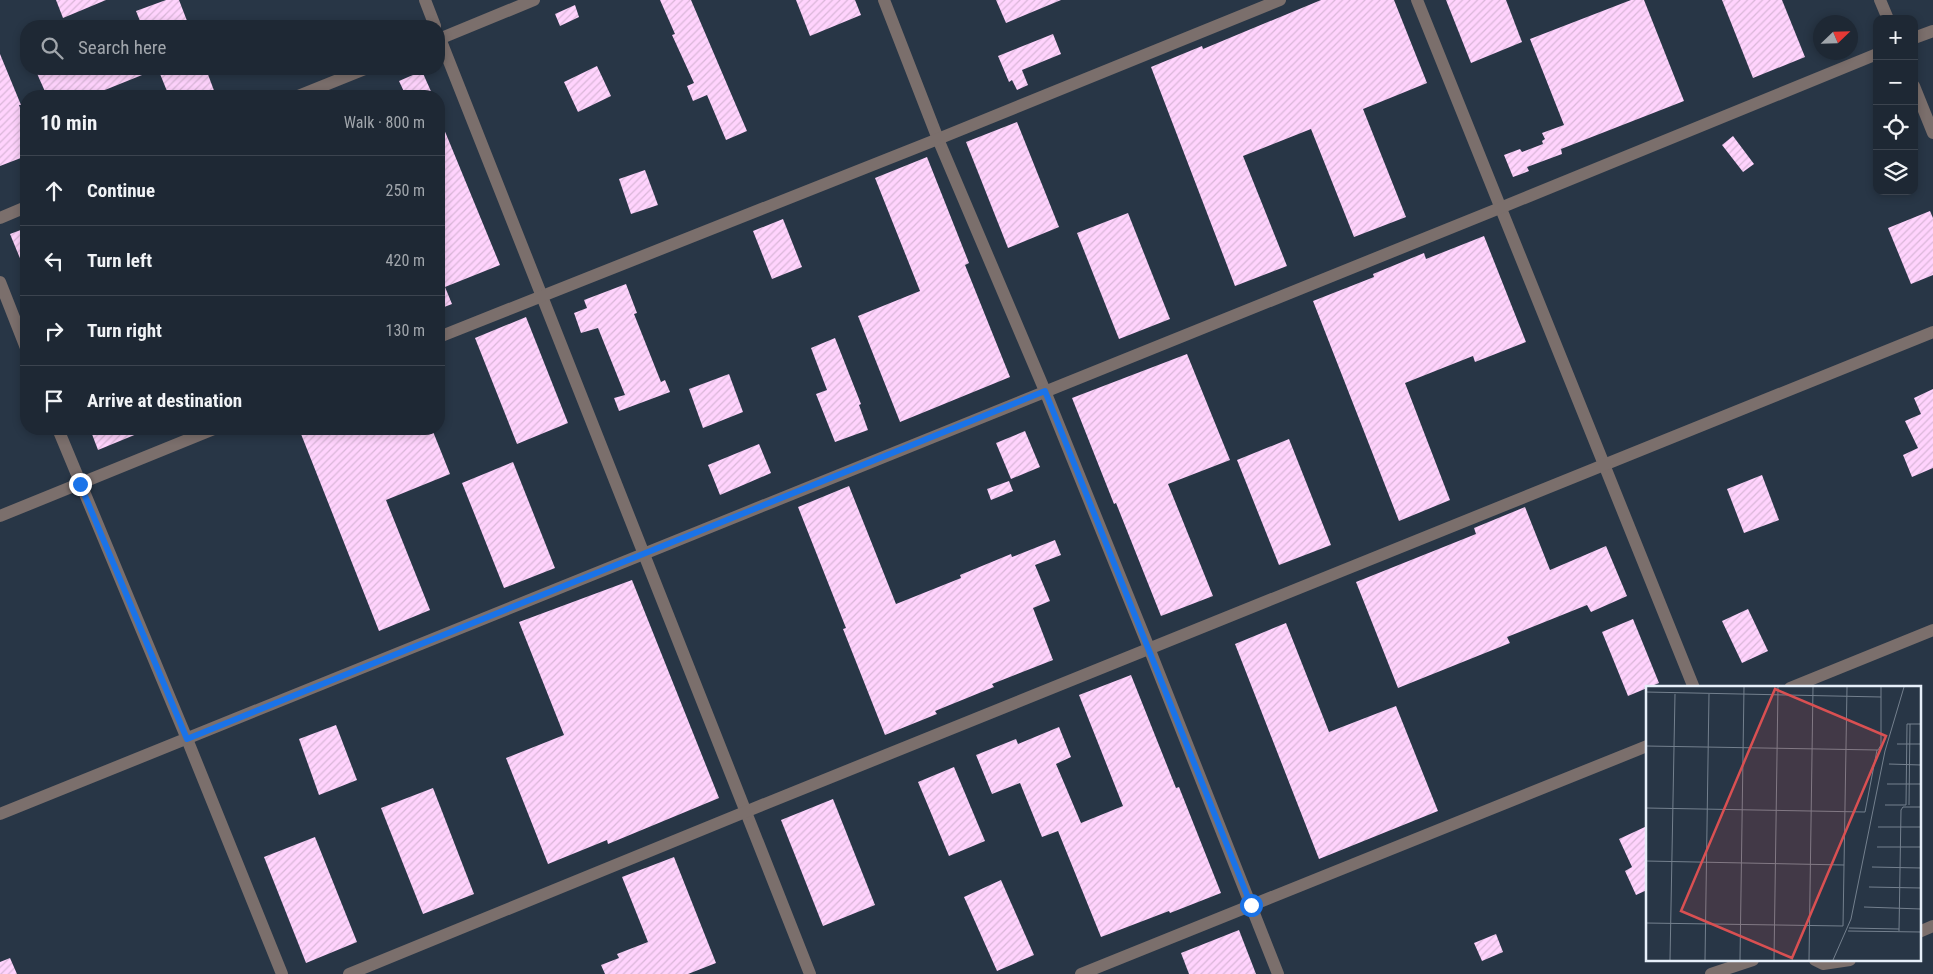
<!DOCTYPE html>
<html lang="en">
<head>
<meta charset="utf-8">
<style>
	body { margin:0; font-family:"Roboto Condensed",sans-serif; background:#26303c; color:#f1f3f6 }
	.controls { position:absolute; right:15px; top:15px; display:grid; overflow:hidden; border-radius:10px; box-shadow:0 2px 8px #0003 }
	.controls button { width:45px; height:45px; display:grid; place-items:center; padding:0; border:0; border-bottom:1px solid #3c444f; background:#1e2834; color:#f1f3f6; font:25px sans-serif }
	.compass { position:absolute; left:1813px; top:15px; width:45px; height:45px; border-radius:50%; background:#1e2834; box-shadow:0 2px 8px #0003; rotate:67deg }
	.stop { position:absolute; width:15px; height:15px; margin:-11px; border:4px solid #1a73e8; border-radius:50%; background:#fff }
	.stop.end { background:#1a73e8; border-color:#fff; box-shadow:0 1px 5px #0008 }
	.list { margin:0; padding:0; list-style:none }
	h2 { display:flex; justify-content:space-between; align-items:center; height:65px; margin:0; padding:0 20px; font-size:21px }
	h2 small { font-size:16px; font-weight:400; color:#a1a6ac }
	.list li { display:grid; grid-template-columns:32px 1fr auto; gap:15px; align-items:center; box-sizing:border-box; height:70px; padding:0 20px; border-top:1px solid #3c444f }
	.list b { display:block; font-size:19px; white-space:nowrap }
	.list em { font-size:16px; font-style:normal; color:#a1a6ac }
	.icon { flex:none; width:28px; height:28px; fill:none; stroke:currentColor; stroke-width:2; stroke-linecap:round; stroke-linejoin:round }
	.map { position:relative; flex:none; width:1933px; height:974px; overflow:hidden }
	.search { position:absolute; background:#1e2834; box-shadow:0 2px 8px #0003; left:20px; top:20px; width:425px; height:55px; display:flex; align-items:center; gap:12px; box-sizing:border-box; padding:0 18px; border-radius:20px; color:#a1a6ac; font-size:19px }
	.panel { position:absolute; background:#1e2834; box-shadow:0 2px 8px #0003; left:20px; top:90px; width:425px; height:345px; border-radius:20px }
	.map>svg:first-child { display:block }
	.building { fill:url(#building-hatch) }
	.lines { fill:none; stroke-linecap:round; stroke-linejoin:round }
	.minor { stroke:#7b6f6c; stroke-width:12 }
	.route { stroke:#1a73e8; stroke-width:6 }
	.inset-road { fill:none; stroke:#74808e; stroke-width:1 }
	.view { fill:#d95052; fill-opacity:0.15; stroke:#d95052; stroke-width:2.5 }
	.inset-edge { fill:none; stroke:#e7f0fa; stroke-width:2.5 }
</style>
</head>
<body>
<div class="map">
<svg width="1933" height="974" viewBox="0 0 1933 974">
	<defs>
		<pattern id="building-hatch" width="6" height="6" patternUnits="userSpaceOnUse" patternTransform="scale(1.25)"><rect width="6" height="6" fill="#ffd3fd"/><path d="M-1 1l2-2M0 6l6-6M5 7l2-2" fill="none" stroke="#dab7d9"/></pattern>
	</defs>
	<rect width="100%" height="100%" fill="#283646"/>
	<g class="building">
		<path d="M 56,0 L 106,0 L 63,18 Z"/>
		<path d="M 166,0 L 179,0 L 189,26 L 142,26 L 136,11 Z"/>
		<path d="M 660,0 L 691,0 L 747,131 L 726,140 L 707,95 L 693,101 L 687,86 L 694,83 L 672,35 L 675,34 Z"/>
		<path d="M 796,0 L 855,0 L 861,15 L 810,36 Z"/>
		<path d="M 996,0 L 1061,0 L 1006,23 Z"/>
		<path d="M 1321,0 L 1394,0 L 1427,83 L 1363,109 L 1406,217 L 1354,237 L 1311,129 L 1243,156 L 1287,266 L 1235,286 L 1151,67 L 1202,46 L 1203,49 Z"/>
		<path d="M 1446,0 L 1506,0 L 1522,42 L 1471,63 Z"/>
		<path d="M 1631,0 L 1644,0 L 1684,101 L 1561,149 L 1562,154 L 1527,167 L 1529,171 L 1513,177 L 1504,155 L 1520,149 L 1522,152 L 1543,144 L 1542,141 L 1545,139 L 1542,133 L 1564,125 L 1530,39 Z"/>
		<path d="M 1722,0 L 1782,0 L 1805,57 L 1753,78 Z"/>
		<path d="M 575,5 L 579,17 L 560,26 L 555,14 Z"/>
		<path d="M 1053,34 L 1061,54 L 1022,70 L 1028,85 L 1017,90 L 1012,80 L 1009,82 L 998,56 Z"/>
		<path d="M 0,54 L 21,105 L 19,105 L 26,124 L 26,156 L 0,166 Z"/>
		<path d="M 597,66 L 611,96 L 578,112 L 564,82 Z"/>
		<path d="M 35,69 L 157,69 L 90,96 L 47,96 Z"/>
		<path d="M 158,69 L 206,69 L 216,96 L 169,96 Z"/>
		<path d="M 422,71 L 433,96 L 406,96 L 399,81 Z"/>
		<path d="M 439,117 L 500,265 L 445,287 L 452,304 L 439,309 Z"/>
		<path d="M 1017,122 L 1059,227 L 1008,248 L 966,142 Z"/>
		<path d="M 1733,136 L 1754,164 L 1743,172 L 1722,145 Z"/>
		<path d="M 927,157 L 969,263 L 965,265 L 1010,377 L 900,422 L 858,316 L 920,291 L 875,178 Z"/>
		<path d="M 645,170 L 658,205 L 631,214 L 619,179 Z"/>
		<path d="M 1930,211 L 1933,218 L 1933,275 L 1911,284 L 1888,228 Z"/>
		<path d="M 1128,213 L 1170,319 L 1119,339 L 1077,233 Z"/>
		<path d="M 783,219 L 802,267 L 772,279 L 753,231 Z"/>
		<path d="M 26,228 L 26,273 L 10,234 Z"/>
		<path d="M 1484,236 L 1526,342 L 1475,362 L 1473,356 L 1405,383 L 1450,500 L 1399,521 L 1313,301 L 1374,277 L 1373,274 L 1424,253 L 1426,259 Z"/>
		<path d="M 626,284 L 637,313 L 634,314 L 661,382 L 665,380 L 670,392 L 619,411 L 614,398 L 625,395 L 598,328 L 581,333 L 574,313 L 587,308 L 584,300 Z"/>
		<path d="M 526,317 L 568,423 L 517,444 L 475,338 Z"/>
		<path d="M 835,338 L 861,404 L 859,405 L 868,430 L 835,442 L 816,394 L 827,390 L 811,348 Z"/>
		<path d="M 1187,354 L 1230,460 L 1168,484 L 1213,596 L 1161,616 L 1116,503 L 1114,504 L 1072,398 Z"/>
		<path d="M 729,374 L 743,412 L 703,428 L 689,389 Z"/>
		<path d="M 1933,389 L 1933,468 L 1912,477 L 1903,455 L 1918,448 L 1905,421 L 1921,414 L 1914,398 Z"/>
		<path d="M 90,429 L 149,429 L 98,450 Z"/>
		<path d="M 299,429 L 432,429 L 450,474 L 386,500 L 430,610 L 379,631 Z"/>
		<path d="M 1025,431 L 1040,467 L 1011,479 L 996,443 Z"/>
		<path d="M 1289,439 L 1331,545 L 1279,565 L 1237,460 Z"/>
		<path d="M 759,444 L 771,473 L 720,495 L 708,465 Z"/>
		<path d="M 513,462 L 555,568 L 504,588 L 462,483 Z"/>
		<path d="M 1762,475 L 1779,520 L 1744,533 L 1727,489 Z"/>
		<path d="M 1009,481 L 1013,491 L 991,500 L 987,489 Z"/>
		<path d="M 849,486 L 896,604 L 961,578 L 960,575 L 1011,554 L 1012,557 L 1055,540 L 1061,555 L 1035,565 L 1050,601 L 1033,608 L 1053,660 L 992,684 L 994,687 L 935,711 L 937,714 L 885,735 L 843,629 L 846,628 L 798,507 Z"/>
		<path d="M 1525,507 L 1550,570 L 1606,546 L 1627,596 L 1591,612 L 1587,605 L 1507,637 L 1510,643 L 1398,688 L 1356,582 L 1476,534 L 1474,528 Z"/>
		<path d="M 632,580 L 719,798 L 608,844 L 607,840 L 548,864 L 506,758 L 564,735 L 519,622 Z"/>
		<path d="M 1748,609 L 1768,651 L 1742,663 L 1722,621 Z"/>
		<path d="M 1633,619 L 1659,683 L 1628,696 L 1602,632 Z"/>
		<path d="M 1286,623 L 1329,732 L 1396,706 L 1438,811 L 1319,859 L 1235,644 Z"/>
		<path d="M 1131,675 L 1176,788 L 1179,787 L 1221,893 L 1170,913 L 1169,911 L 1101,937 L 1058,831 L 1042,837 L 1020,783 L 992,794 L 976,755 L 1016,739 L 1018,744 L 1059,727 L 1071,757 L 1056,764 L 1081,823 L 1123,806 L 1079,695 Z"/>
		<path d="M 336,725 L 357,780 L 319,795 L 299,739 Z"/>
		<path d="M 954,767 L 985,841 L 949,856 L 918,782 Z"/>
		<path d="M 433,788 L 474,894 L 423,914 L 381,808 Z"/>
		<path d="M 833,799 L 875,905 L 823,926 L 781,820 Z"/>
		<path d="M 1647,826 L 1647,890 L 1636,895 L 1625,871 L 1632,867 L 1619,839 Z"/>
		<path d="M 315,837 L 357,942 L 306,963 L 264,857 Z"/>
		<path d="M 674,857 L 716,963 L 688,974 L 605,974 L 601,965 L 619,958 L 617,954 L 648,942 L 622,877 Z"/>
		<path d="M 1001,880 L 1034,955 L 997,971 L 964,897 Z"/>
		<path d="M 1239,930 L 1256,974 L 1189,974 L 1181,953 Z"/>
		<path d="M 1496,934 L 1503,952 L 1482,961 L 1474,943 Z"/>
		<path d="M 10,958 L 17,974 L 0,974 L 0,962 Z"/>
	</g>
	<g class="lines">
		<g class="minor">
			<path d="M 425,0 L 435,26"/>
			<path d="M 884,0 L 938,139 L 1045,391 L 1149,648 L 1278,974"/>
			<path d="M 1417,0 L 1694,688"/>
			<path d="M 1880,0 L 1888,19"/>
			<path d="M 439,36 L 810,974"/>
			<path d="M 1914,38 L 1933,31"/>
			<path d="M 439,39 L 534,0"/>
			<path d="M 1914,86 L 1933,133"/>
			<path d="M 298,96 L 365,69"/>
			<path d="M 0,218 L 26,207"/>
			<path d="M 0,282 L 26,348"/>
			<path d="M 439,337 L 938,139 L 1280,0"/>
			<path d="M 58,429 L 187,739 L 282,974"/>
			<path d="M 0,516 L 214,429"/>
			<path d="M 1790,688 L 1933,630"/>
			<path d="M 0,814 L 1500,208 L 1877,54"/>
			<path d="M 1919,932 L 1933,926"/>
			<path d="M 1815,960 L 1823,964 L 1850,960"/>
			<path d="M 349,974 L 745,812 L 1933,332"/>
			<path d="M 1081,974 L 1647,746"/>
			<path d="M 1711,974 L 1753,960"/>
		</g>
	</g>
	<g class="lines">
		<path class="route" d="M 80,484 L 187,739 L 1045,391 L 1251,905"/>
	</g>
	<g transform="translate(1646 686)">
		<rect width="275" height="275" fill="#283646"/>
		<path class="inset-road" d="M 0,6 L 235,11M 251,58 L 275,58M 0,60 L 232,64 L 235,59 L 235,1M 243,78 L 275,79M 241,98 L 275,98M 239,119 L 260,119M 260,119 L 261,38 L 275,38M 263,119 L 264,38M 0,122 L 219,126 L 231,64M 232,141 L 275,141M 231,161 L 275,161M 0,175 L 198,179M 226,181 L 275,182M 223,201 L 275,202M 218,221 L 275,223M 0,237 L 197,240 L 201,1M 203,242 L 253,243M 202,245 L 275,246M 253,245 L 255,124 L 257,121 L 275,121M 24,274 L 29,8M 59,274 L 63,8M 94,274 L 98,1M 128,274 L 132,1M 163,274 L 167,1M 187,274 L 205,233 L 239,65 L 258,1"/>
		<path class="view" d="M 129,3 L 240,50 L 146,272 L 35,225 Z"/>
		<rect width="275" height="275" class="inset-edge"/>
	</g>
</svg>
<div class="controls">
<button>+</button>
<button>−</button>
<button><svg class="icon" aria-label="locate" viewBox="0 0 24 24"><circle cx="12" cy="12" r="6"/><path d="M12 2v4M12 18v4M2 12h4M18 12h4"/></svg></button>
<button><svg class="icon" aria-label="layers" viewBox="0 0 24 24"><path d="M12 4l9 5-9 5-9-5zM3 14l9 5 9-5"/></svg></button>
</div>
<svg class="compass" viewBox="-18 -18 36 36"><path d="M0-13l5 13h-10z" fill="#e53935"/><path d="M0 13l5-13h-10z" fill="#a1a6ac"/></svg>
<div class="stop" style="left:1251px;top:905px"></div>
<div class="stop end" style="left:80px;top:484px"></div>
<div class="search"><svg class="icon" aria-label="search" viewBox="0 0 24 24"><circle cx="10" cy="10" r="6"/><path d="M15 15l6 6"/></svg>Search here</div>
<section class="panel">
<h2>10 min<small>Walk · 800 m</small></h2>
<ul class="list">
<li><svg class="icon" aria-label="ahead" viewBox="0 0 24 24"><path d="M12 20V5M6 11l6-6 6 6"/></svg><div><b>Continue</b></div><em>250 m</em></li>
<li><svg class="icon" aria-label="left" viewBox="0 0 24 24"><path d="M17 20v-9H6M10 6l-5 5 5 5"/></svg><div><b>Turn left</b></div><em>420 m</em></li>
<li><svg class="icon" aria-label="right" viewBox="0 0 24 24"><path d="M7 20v-9h11M14 6l5 5-5 5"/></svg><div><b>Turn right</b></div><em>130 m</em></li>
<li><svg class="icon" aria-label="arrive" viewBox="0 0 24 24"><path d="M6 21V4h12l-3 4 3 4H6"/></svg><div><b>Arrive at destination</b></div></li>
</ul>
</section>
</div>
</body>
</html>
